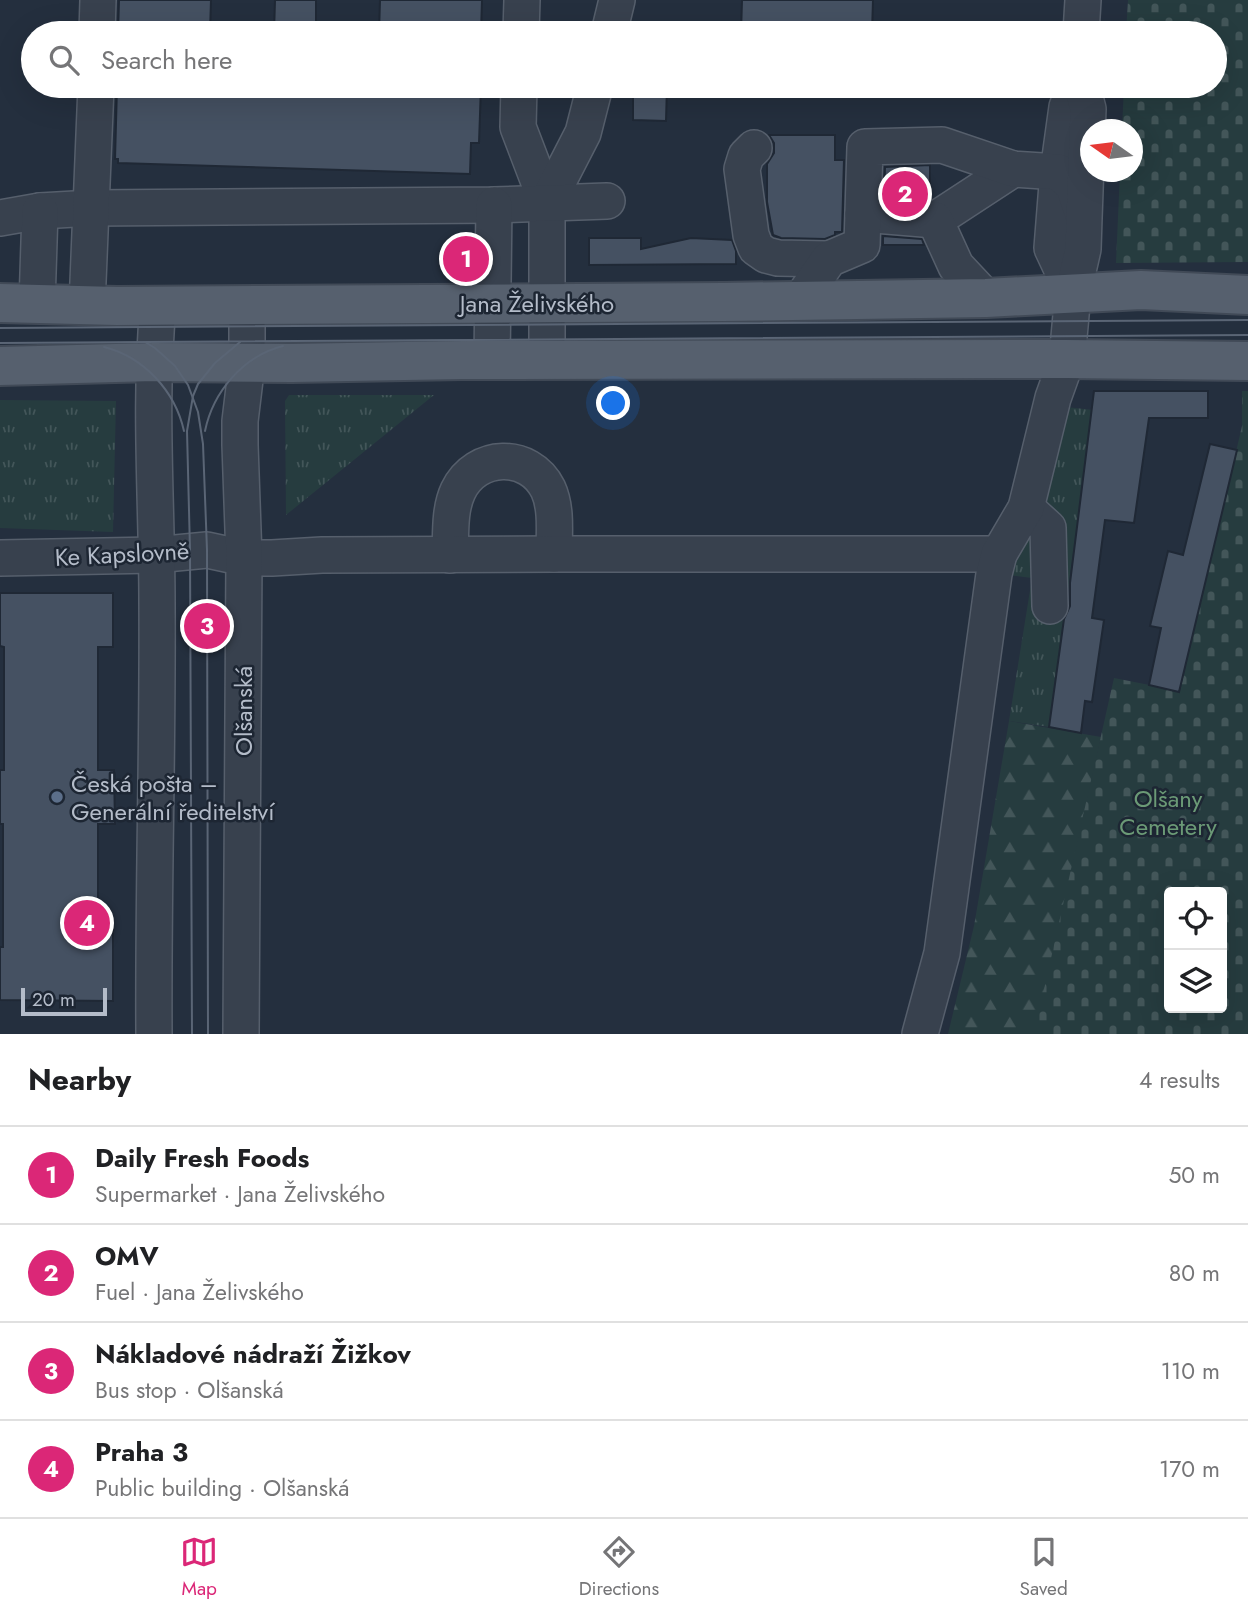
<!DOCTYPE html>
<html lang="en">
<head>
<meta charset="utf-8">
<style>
	body { margin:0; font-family:Jost,sans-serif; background:#f6f6f6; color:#202124 }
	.controls { position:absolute; right:21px; bottom:21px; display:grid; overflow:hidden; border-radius:7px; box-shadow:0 7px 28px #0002 }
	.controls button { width:63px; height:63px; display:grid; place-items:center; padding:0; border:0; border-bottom:2px solid #e0e0e0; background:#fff; color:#202124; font:35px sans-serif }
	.compass { position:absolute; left:1080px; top:119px; width:63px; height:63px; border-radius:50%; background:#fff; box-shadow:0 7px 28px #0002; rotate:284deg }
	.scale { position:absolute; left:21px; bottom:18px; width:86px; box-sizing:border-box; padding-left:7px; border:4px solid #b4bcc9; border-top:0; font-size:19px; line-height:24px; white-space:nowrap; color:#b4bcc9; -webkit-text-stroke:5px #1d2633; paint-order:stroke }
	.you { position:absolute; left:614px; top:404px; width:24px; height:24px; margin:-18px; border:5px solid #fff; border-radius:50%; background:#1a73e8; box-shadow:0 0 0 10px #1a73e833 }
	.badge { display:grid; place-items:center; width:46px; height:46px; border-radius:50%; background:#db2777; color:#fff; font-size:23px; font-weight:700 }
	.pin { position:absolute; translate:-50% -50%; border:4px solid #fff; box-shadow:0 2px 7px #0006 }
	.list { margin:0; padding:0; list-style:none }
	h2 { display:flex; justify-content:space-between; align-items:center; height:91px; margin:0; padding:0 28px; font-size:30px }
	h2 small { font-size:23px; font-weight:400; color:#757577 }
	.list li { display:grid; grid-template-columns:46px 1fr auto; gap:21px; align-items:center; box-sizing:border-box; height:98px; padding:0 28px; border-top:2px solid #e0e0e0 }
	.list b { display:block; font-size:26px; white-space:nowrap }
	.list p { margin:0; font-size:23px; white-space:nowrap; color:#757577 }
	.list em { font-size:23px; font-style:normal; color:#757577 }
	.icon { flex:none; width:38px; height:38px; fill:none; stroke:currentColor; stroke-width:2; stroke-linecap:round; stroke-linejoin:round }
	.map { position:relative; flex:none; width:1248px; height:1034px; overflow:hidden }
	.search { position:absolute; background:#fff; box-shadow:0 7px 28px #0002; left:21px; right:21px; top:21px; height:77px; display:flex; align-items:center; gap:18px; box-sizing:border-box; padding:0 24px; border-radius:38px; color:#757577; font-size:26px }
	.sheet { height:483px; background:#fff }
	nav { display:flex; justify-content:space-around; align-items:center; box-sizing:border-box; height:98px; border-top:2px solid #e0e0e0; background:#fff; font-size:19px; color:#757577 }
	nav a { display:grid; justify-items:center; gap:4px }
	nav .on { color:#db2777 }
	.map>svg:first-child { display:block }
	.grass { fill:url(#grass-tufts) }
	.forest { fill:url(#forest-firs) }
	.cemetery { fill:url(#cemetery-stones); fill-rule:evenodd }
	.building { fill:#455162; stroke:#1f2835; stroke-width:2 }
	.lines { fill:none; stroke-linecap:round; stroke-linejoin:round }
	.minor-casing { stroke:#565f6c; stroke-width:38 }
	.major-casing { stroke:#414a57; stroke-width:42 }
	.minor { stroke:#38414e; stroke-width:35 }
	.major { stroke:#56606e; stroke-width:38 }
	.tram { stroke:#5a6575; stroke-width:2 }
	.service-dot { fill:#5c6f8a; stroke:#1d2633; stroke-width:2.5 }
	.labels { text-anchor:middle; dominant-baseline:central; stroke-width:5; stroke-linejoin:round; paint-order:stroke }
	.street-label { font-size:24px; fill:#b4bcc9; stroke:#1d2633 }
	.poi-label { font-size:24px; fill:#b4bcc9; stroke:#1d2633; text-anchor:start }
	.park-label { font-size:24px; fill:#6b9a76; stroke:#1d2633 }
</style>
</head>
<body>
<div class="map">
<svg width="1248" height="1034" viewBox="0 0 1248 1034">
	<defs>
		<pattern id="grass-tufts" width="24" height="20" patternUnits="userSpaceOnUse" patternTransform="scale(1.75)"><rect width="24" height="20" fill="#263c3f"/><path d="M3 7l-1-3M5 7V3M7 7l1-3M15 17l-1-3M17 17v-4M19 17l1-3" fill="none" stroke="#435659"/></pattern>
		<pattern id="forest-firs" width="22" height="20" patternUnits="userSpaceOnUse" patternTransform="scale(1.75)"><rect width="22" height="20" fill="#263c3f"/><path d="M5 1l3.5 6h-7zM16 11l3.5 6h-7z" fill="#435659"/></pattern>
		<pattern id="cemetery-stones" width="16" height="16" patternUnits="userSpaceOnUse" patternTransform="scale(1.75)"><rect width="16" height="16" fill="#263c3f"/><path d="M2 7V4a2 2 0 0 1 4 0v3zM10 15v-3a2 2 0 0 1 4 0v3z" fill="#435659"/></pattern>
	</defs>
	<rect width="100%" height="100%" fill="#242f3e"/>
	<g class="grass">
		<path d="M 289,395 L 434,395 L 286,515 L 285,401 Z"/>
		<path d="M 0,400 L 116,401 L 113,532 L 0,528 Z"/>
		<path d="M 1066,407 L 1093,410 L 1049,727 L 1009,721 L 1032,578 L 1009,575 L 1026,544 Z"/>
	</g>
	<path class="forest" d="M 1009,721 L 1101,737 L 1035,1034 L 948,1034 L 974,926 Z"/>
	<g class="cemetery">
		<path d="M 1128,0 L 1248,0 L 1248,262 L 1116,263 L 1120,172 L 1132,172 L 1132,130 L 1122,129 L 1124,86 L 1215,86 L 1215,33 L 1126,33 Z"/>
		<path d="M 1242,391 L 1248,391 L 1248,1034 L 1034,1034 L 1114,678 L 1180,691 L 1242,426 ZM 1169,892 L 1222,892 L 1222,1008 L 1169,1008 Z"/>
	</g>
	<g class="building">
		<path d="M 119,0 L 211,0 L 210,33 L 118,33 Z"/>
		<path d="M 275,0 L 316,0 L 316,33 L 274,33 Z"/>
		<path d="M 380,0 L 482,0 L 481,33 L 379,33 Z"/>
		<path d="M 742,0 L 873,0 L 872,33 L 741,33 Z"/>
		<path d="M 117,86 L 481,86 L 479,143 L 471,143 L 470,174 L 118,163 L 118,159 L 115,159 Z"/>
		<path d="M 633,86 L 667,86 L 666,121 L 633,120 Z"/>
		<path d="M 769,135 L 835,135 L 835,160 L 844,160 L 842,232 L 835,232 L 835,235 L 825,239 L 781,238 L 773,235 L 767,202 L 767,164 L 774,153 L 774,143 Z"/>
		<path d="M 930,165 L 930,199 L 884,196 L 885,167 Z"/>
		<path d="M 883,236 L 922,239 L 924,245 L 883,245 Z"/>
		<path d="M 589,238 L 641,238 L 641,249 L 691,238 L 732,240 L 736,251 L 736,264 L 589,265 Z"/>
		<path d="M 1094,391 L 1208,391 L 1208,418 L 1149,418 L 1134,523 L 1105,520 L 1092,618 L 1104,620 L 1092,702 L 1085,701 L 1081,733 L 1049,727 L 1064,619 L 1070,606 L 1070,583 Z"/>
		<path d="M 1210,444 L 1237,450 L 1179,692 L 1149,685 L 1161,628 L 1150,626 L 1168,551 L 1183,555 Z"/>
		<path d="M 0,593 L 113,593 L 113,647 L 98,647 L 98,770 L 114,770 L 115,824 L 98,824 L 98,930 L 113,930 L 113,1001 L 0,1000 L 0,947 L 3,947 L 3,824 L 0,824 L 0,770 L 4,770 L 4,647 L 0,646 Z"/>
	</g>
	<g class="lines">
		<g class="minor-casing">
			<g id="minor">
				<path d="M 97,33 L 98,0"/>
				<path d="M 521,33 L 522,0"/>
				<path d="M 609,33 L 617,0"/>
				<path d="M 1081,33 L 1083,0"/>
				<path d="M 519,86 L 518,127 L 547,203 L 547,361"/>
				<path d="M 1071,97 L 1067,107 L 1058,172 L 1052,248 L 1073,293"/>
				<path d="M 754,148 L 746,156 L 742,169 L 751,235 L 756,248 L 766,255 L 778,258 L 829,259"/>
				<path d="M 547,203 L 583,133 L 595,86"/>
				<path d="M 863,214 L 935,220 L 1013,169"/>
				<path d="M 0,218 L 40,211 L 92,208 L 494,205 L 607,201"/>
				<path d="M 935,220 L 956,266 L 986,298"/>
				<path d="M 800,301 L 829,259 L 862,245 L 865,147 L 942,145 L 1013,169 L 1058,172 L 1073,185 L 1083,215"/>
				<path d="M 37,304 L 40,211"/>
				<path d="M 87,306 L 96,86"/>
				<path d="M 492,361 L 494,205"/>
				<path d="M 1026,508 L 1048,528 L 1050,606"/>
				<path d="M 450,555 C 451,535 449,510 458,491 C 476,453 529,451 548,489 C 557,508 554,534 554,554"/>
				<path d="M 0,558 L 155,555 L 207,550 L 244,558 L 272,558 L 322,555 L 554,554 L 999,554"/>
				<path d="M 154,1034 C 153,890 158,747 157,603 C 157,504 149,405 158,306"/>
				<path d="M 241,1034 L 244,558 L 240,445 L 240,421 L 247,363 L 247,304"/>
				<path d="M 920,1034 L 942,953 L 994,574 L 999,554 L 1026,508 L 1053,398 L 1067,359 L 1073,293 L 1083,249 L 1084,218 L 1088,109 L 1082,86"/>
			</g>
		</g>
		<g class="major-casing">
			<g id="major">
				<path d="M 0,303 L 117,306 L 723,302 L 986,298 L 1141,290 L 1248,295"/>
				<path d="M 0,366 L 154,362 L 292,363 L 462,360 L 1067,359 L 1248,361"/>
			</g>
		</g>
		<use href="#minor" class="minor"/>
		<use href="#major" class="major"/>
		<g class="tram">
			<path d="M 0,328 L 1248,320"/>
			<path d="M 145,342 L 155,348 L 175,366 L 188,385 L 198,412 L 203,444 L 207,550 L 208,1034"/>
			<path d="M 0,343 L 1248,335"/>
			<path d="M 104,347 C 144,357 175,391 184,431"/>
			<path d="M 205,431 C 213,392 243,356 283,346"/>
			<path d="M 192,1034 L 190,550 L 187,431 L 193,396 L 198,384 L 215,363 L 240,342"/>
		</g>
	</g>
	<circle class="service-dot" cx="57" cy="797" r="7"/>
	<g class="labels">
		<g class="street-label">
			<text x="537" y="303">Jana Želivského</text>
			<text transform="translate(122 554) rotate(-3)">Ke Kapslovně</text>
			<text transform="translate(243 711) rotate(-90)">Olšanská</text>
		</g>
		<g class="poi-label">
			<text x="71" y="783">Česká pošta –<tspan x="71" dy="28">Generální ředitelství</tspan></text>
		</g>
		<g class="park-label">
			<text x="1168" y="798">Olšany<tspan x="1168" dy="28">Cemetery</tspan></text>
		</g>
	</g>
</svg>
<div class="controls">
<button><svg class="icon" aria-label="locate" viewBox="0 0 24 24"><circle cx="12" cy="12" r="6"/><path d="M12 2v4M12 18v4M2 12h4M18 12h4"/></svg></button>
<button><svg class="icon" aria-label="layers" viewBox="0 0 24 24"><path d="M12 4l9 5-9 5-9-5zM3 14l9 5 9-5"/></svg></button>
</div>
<svg class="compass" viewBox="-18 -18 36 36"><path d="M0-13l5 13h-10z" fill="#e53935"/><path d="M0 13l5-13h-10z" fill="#757577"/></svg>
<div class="scale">20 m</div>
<div class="you"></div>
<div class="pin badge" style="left:466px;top:259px">1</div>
<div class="pin badge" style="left:905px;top:194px">2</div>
<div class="pin badge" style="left:207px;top:626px">3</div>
<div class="pin badge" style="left:87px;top:923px">4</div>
<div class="search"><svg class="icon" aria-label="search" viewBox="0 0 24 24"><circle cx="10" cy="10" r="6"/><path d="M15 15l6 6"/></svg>Search here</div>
</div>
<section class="sheet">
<h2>Nearby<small>4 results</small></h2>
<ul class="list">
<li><span class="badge">1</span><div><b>Daily Fresh Foods</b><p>Supermarket · Jana Želivského</p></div><em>50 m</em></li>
<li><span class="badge">2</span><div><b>OMV</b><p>Fuel · Jana Želivského</p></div><em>80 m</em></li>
<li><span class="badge">3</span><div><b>Nákladové nádraží Žižkov</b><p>Bus stop · Olšanská</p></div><em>110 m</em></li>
<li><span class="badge">4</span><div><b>Praha 3</b><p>Public building · Olšanská</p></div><em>170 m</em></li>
</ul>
</section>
<nav>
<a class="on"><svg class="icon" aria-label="map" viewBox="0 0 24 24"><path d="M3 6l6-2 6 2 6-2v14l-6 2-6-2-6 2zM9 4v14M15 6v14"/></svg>Map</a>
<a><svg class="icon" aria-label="directions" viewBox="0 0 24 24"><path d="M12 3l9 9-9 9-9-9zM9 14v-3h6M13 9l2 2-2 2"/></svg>Directions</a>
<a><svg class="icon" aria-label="saved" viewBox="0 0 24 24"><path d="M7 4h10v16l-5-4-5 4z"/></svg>Saved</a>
</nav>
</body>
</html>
